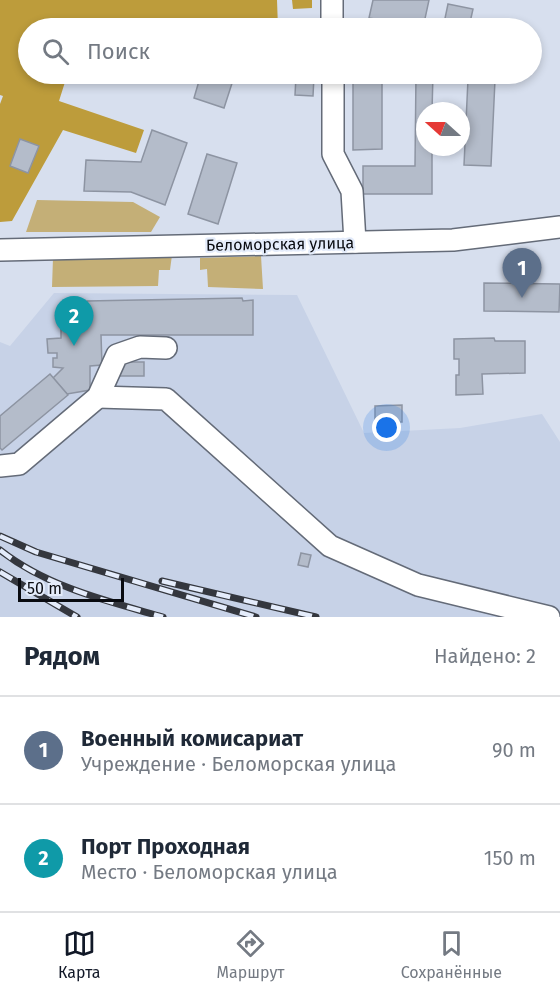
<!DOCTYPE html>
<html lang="ru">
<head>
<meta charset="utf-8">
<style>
	body { margin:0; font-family:"Fira Sans",sans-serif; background:#f6f6f7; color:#1f2937 }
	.compass { position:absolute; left:416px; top:102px; width:54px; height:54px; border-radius:50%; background:#fff; box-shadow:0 3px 9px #0003; rotate:291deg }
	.scale { position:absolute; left:18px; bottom:15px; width:106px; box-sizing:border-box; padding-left:6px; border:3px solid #090b10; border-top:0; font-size:16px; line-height:21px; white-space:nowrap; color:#090b10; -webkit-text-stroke:4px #e4ecfb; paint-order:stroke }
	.you { position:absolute; left:387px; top:428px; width:21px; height:21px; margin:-15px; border:4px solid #fff; border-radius:50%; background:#1a73e8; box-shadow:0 0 0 9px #1a73e833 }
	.badge { display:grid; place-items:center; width:39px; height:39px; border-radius:50%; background:#111827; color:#fff; font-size:20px; font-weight:700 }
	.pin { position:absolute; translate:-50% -50px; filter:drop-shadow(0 2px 3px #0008) }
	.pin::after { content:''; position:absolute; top:32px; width:21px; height:18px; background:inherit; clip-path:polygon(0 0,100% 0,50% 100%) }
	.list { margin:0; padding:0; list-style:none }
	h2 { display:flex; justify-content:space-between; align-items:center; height:78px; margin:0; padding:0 24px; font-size:26px }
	h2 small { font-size:20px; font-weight:400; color:#747a83 }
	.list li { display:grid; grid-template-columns:39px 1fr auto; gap:18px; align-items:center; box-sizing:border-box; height:108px; padding:0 24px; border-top:2px solid #e0e1e3 }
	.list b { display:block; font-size:22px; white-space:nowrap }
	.list p { margin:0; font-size:20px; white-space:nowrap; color:#747a83 }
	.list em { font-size:20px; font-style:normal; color:#747a83 }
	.icon { flex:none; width:33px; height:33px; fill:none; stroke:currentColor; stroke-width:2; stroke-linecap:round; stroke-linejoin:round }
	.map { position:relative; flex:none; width:560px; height:617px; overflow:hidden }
	.search { position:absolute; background:#fff; box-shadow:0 3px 9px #0003; left:18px; right:18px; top:18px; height:66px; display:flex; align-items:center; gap:15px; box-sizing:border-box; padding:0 21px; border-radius:33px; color:#747a83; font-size:22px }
	.sheet { height:294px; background:#fff }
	nav { display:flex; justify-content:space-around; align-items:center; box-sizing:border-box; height:84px; border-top:2px solid #e0e1e3; background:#fff; font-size:16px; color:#747a83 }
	nav a { display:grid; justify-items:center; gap:3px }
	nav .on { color:#111827 }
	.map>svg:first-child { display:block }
	.built { fill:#c7d2e7 }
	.green { fill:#c4af77 }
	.forest { fill:#bd9c3b }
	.building { fill:#b4bcca; stroke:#8d94a2; stroke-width:1.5 }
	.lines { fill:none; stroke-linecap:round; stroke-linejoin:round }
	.minor-casing { stroke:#646b78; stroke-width:24 }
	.minor { stroke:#fff; stroke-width:21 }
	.rail-casing { stroke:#34373e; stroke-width:7 }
	.rail { stroke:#e4ecfb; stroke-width:4.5; stroke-dasharray:14; stroke-linecap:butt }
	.labels { text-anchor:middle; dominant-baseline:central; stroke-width:4.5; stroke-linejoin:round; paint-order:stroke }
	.street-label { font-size:16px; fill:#090b10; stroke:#e4ecfb }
</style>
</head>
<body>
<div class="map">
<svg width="560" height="617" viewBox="0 0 560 617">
	<rect width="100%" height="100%" fill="#d7dfee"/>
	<path class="built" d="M 54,293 L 297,295 L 364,433 L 460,428 L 542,414 L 560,442 L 560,617 L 0,617 L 0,342 L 10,346 Z"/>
	<g class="green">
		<path d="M 37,200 L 133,202 L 160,217 L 151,232 L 26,232 Z"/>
		<path d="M 172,255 L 170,270 L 159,270 L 158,286 L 52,287 L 53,258 Z"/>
		<path d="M 261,256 L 263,289 L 208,287 L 207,269 L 200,270 L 200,258 Z"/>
	</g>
	<g class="forest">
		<path d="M 0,0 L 277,0 L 278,28 L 174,26 L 166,28 L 28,28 L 28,74 L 79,74 L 65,82 L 59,101 L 144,130 L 136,153 L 63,130 L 12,221 L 0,222 L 0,104 L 3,96 L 0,95 Z"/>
		<path d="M 292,0 L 312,0 L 312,8 L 293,9 Z"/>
	</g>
	<g class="building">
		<path d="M 373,0 L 429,0 L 423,28 L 369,18 Z"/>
		<path d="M 448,4 L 473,9 L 469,27 L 457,24 L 457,28 L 443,28 Z"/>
		<path d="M 311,22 L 312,28 L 290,28 L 290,23 Z"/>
		<path d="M 201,74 L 235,74 L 224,108 L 194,98 Z"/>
		<path d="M 353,74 L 382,74 L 382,149 L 353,150 Z"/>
		<path d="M 416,74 L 433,74 L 432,111 L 425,111 L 425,147 L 432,147 L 432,194 L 363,194 L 363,166 L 415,166 Z"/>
		<path d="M 296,76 L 314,76 L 313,96 L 295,95 Z"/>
		<path d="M 468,79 L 495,80 L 491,166 L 464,165 Z"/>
		<path d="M 152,130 L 187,143 L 165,205 L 131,192 L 84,191 L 86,160 L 141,162 Z"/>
		<path d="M 20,139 L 39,146 L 28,173 L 10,166 Z"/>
		<path d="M 207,154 L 237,163 L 218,224 L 188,214 Z"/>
		<path d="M 484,283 L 560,284 L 559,312 L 484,311 Z"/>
		<path d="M 242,298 L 243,301 L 253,300 L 253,335 L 101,335 L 102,365 L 90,366 L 90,390 L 67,394 L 53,378 L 63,368 L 53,367 L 53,358 L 57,358 L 57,353 L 48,353 L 47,339 L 61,338 L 61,327 L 74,326 L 74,314 L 87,314 L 87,301 Z"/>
		<path d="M 494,338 L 495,341 L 525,341 L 525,373 L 482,374 L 483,394 L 456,395 L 456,375 L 459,375 L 459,359 L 454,359 L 454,339 Z"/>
		<rect x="117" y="362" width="27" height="14"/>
		<path d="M 50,374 L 68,395 L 2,450 L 0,448 L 0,416 Z"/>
		<path d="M 402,405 L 402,422 L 375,422 L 375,406 Z"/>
		<path d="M 301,553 L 311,555 L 308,567 L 298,565 Z"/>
	</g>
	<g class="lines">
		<g class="minor-casing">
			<g id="minor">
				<path d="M 332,0 L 332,28"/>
				<path d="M 333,74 L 333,154 L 352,191 L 355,242"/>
				<path d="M 0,250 L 453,240 L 560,227"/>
				<path d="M 98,397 L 166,399 L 330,546 L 418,585 L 549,617"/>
				<path d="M 0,466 L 19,464 L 98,397 L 117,355 L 140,347 L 166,348"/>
			</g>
		</g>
		<use href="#minor" class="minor"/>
		<g class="rail-casing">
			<g id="rail">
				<path d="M 0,536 L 36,552 L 256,617"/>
				<path d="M 0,550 C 47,587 107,601 163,617"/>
				<path d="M 0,572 L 77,617"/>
				<path d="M 162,581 L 316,617"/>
			</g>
		</g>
		<use href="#rail" class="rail"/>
	</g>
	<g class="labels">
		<g class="street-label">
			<text transform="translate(280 244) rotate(-1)">Беломорская улица</text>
		</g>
	</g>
</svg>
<svg class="compass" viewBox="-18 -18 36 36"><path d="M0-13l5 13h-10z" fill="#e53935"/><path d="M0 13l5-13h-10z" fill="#747a83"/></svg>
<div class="scale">50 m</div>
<div class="you"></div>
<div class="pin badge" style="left:522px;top:298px;background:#5c6f8a">1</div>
<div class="pin badge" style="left:74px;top:346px;background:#0f9aa8">2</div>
<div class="search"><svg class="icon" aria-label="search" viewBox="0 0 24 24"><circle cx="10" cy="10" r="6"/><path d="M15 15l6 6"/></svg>Поиск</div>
</div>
<section class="sheet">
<h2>Рядом<small>Найдено: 2</small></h2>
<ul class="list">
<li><span class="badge" style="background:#5c6f8a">1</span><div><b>Военный комисариат</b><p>Учреждение · Беломорская улица</p></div><em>90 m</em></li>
<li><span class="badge" style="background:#0f9aa8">2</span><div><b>Порт Проходная</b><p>Место · Беломорская улица</p></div><em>150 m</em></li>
</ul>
</section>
<nav>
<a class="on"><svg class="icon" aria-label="map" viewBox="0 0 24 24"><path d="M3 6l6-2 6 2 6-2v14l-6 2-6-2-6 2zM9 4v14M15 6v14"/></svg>Карта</a>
<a><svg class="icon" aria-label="directions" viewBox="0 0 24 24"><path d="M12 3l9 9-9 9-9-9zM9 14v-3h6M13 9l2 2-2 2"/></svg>Маршрут</a>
<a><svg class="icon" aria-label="saved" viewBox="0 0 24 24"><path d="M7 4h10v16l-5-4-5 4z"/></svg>Сохранённые</a>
</nav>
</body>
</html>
